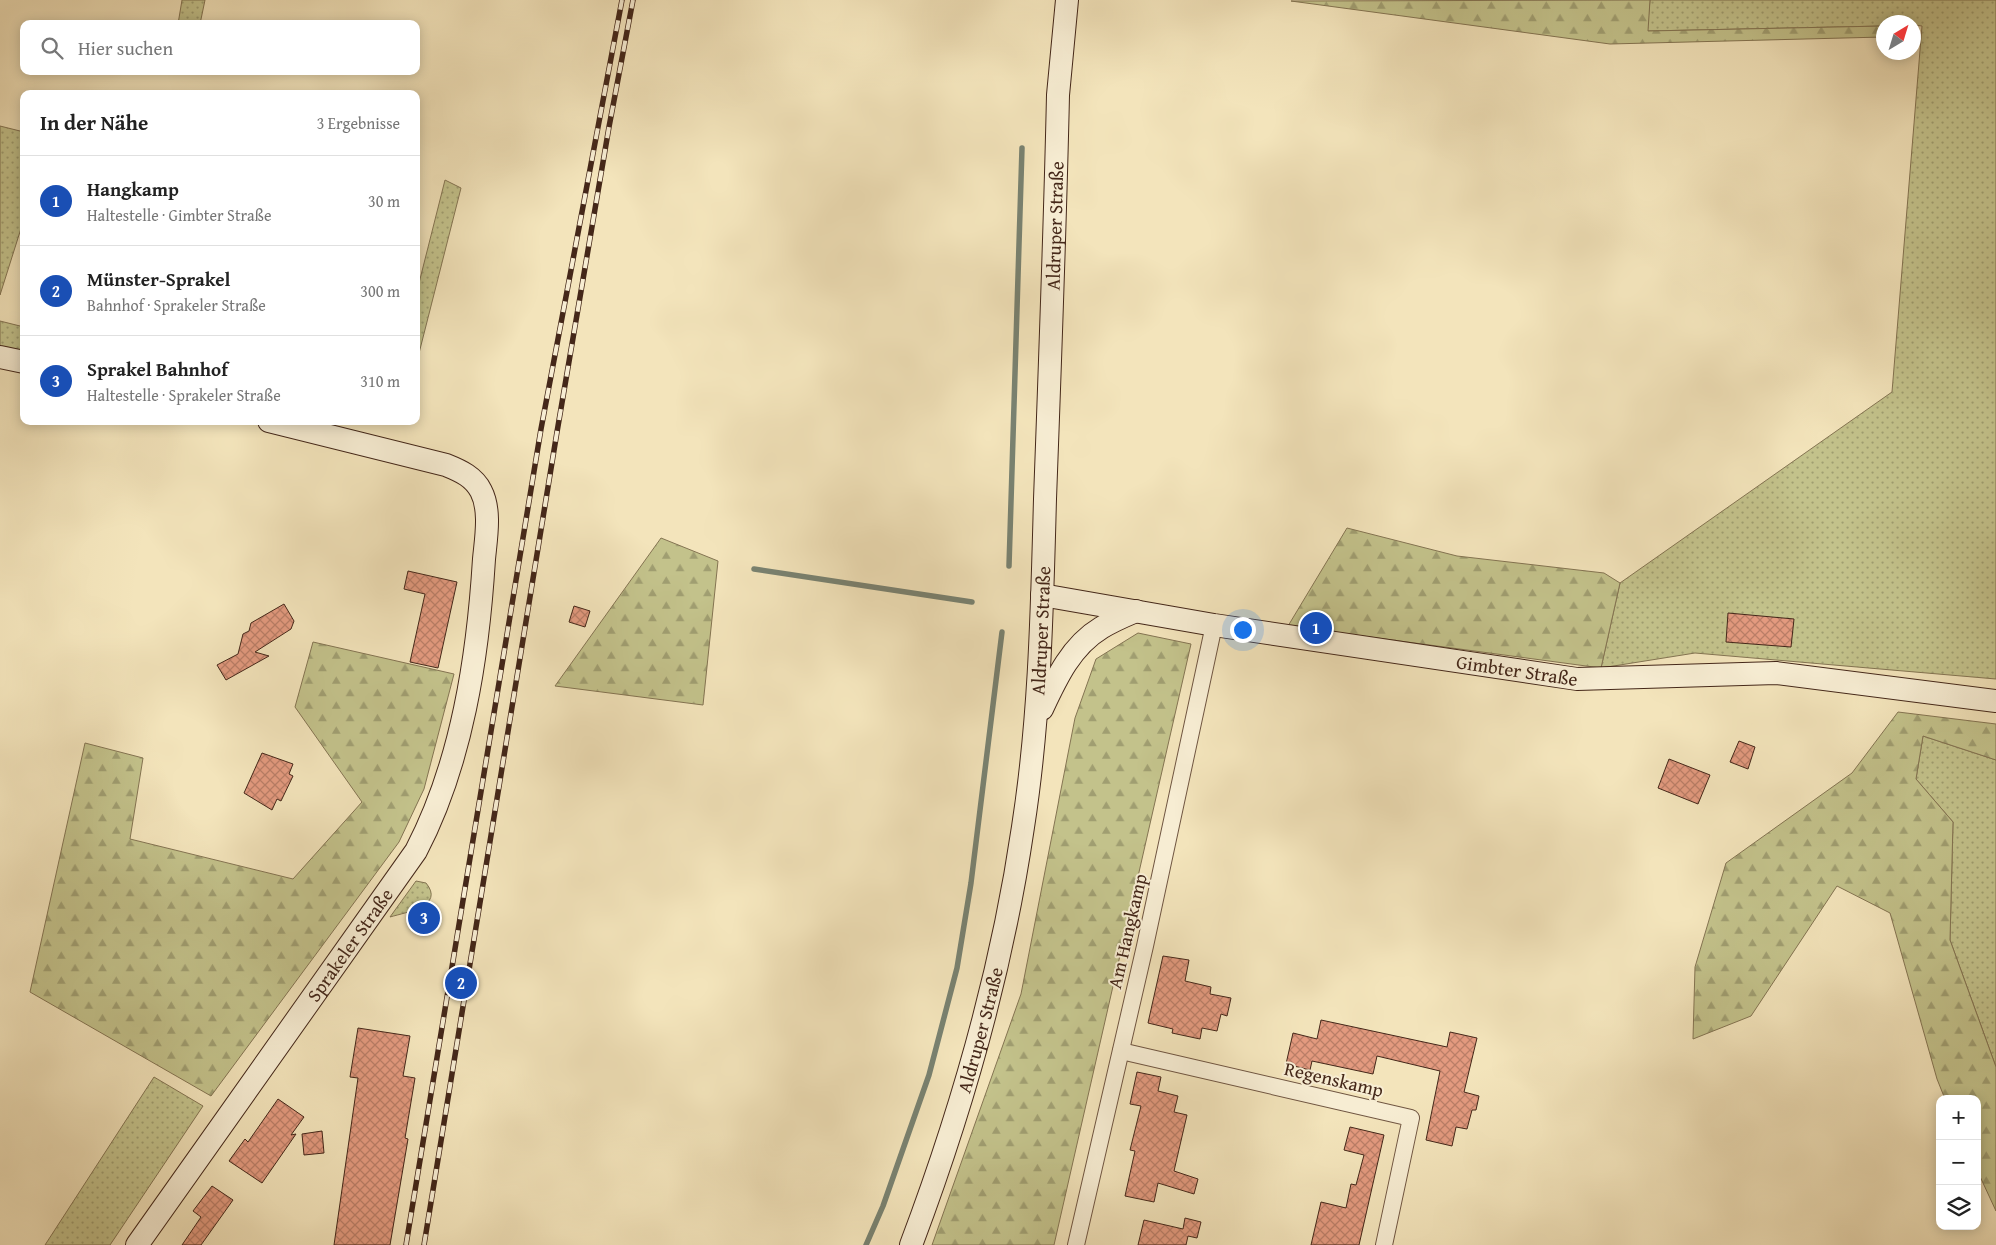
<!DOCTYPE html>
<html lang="de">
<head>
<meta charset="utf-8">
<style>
	body { margin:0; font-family:"Gentium Book Plus",serif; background:#f6f6f6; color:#222 }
	.controls { position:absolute; right:15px; bottom:15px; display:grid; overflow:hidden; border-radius:10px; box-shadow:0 2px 12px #0003 }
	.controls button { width:45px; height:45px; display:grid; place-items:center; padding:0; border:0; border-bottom:1px solid #e0e0e0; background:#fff; color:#222; font:25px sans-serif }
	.compass { position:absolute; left:1876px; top:15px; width:45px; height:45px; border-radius:50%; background:#fff; box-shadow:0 2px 12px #0003; rotate:38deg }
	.you { position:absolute; left:1242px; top:629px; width:18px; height:18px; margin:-12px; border:4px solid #fff; border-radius:50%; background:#1a73e8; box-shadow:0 0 0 8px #1a73e833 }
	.badge { display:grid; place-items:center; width:32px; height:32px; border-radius:50%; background:#111827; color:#fff; font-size:16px; font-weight:700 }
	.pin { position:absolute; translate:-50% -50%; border:2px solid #fff; box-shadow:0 1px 5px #0006 }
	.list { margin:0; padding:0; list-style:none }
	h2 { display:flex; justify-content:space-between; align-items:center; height:65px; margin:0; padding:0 20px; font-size:21px }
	h2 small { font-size:16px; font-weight:400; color:#767676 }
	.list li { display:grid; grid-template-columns:32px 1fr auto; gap:15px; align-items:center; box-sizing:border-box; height:90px; padding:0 20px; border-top:1px solid #e0e0e0 }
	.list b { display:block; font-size:19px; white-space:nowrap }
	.list p { margin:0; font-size:16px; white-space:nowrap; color:#767676 }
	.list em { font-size:16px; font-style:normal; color:#767676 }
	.icon { flex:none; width:28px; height:28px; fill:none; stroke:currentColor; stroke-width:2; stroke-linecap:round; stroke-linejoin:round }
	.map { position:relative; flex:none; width:1996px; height:1245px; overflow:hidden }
	.search { position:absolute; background:#fff; box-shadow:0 2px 12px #0003; left:20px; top:20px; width:400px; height:55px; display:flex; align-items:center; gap:12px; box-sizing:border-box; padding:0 18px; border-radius:10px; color:#767676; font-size:19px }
	.panel { position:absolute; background:#fff; box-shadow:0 2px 12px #0003; left:20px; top:90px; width:400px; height:335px; border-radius:10px }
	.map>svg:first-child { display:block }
	.grass { fill:url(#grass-dots); stroke:#847452 }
	.forest { fill:url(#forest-firs); stroke:#847452 }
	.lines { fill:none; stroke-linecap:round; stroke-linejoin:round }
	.stream { stroke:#798271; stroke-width:5.5 }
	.building { fill:url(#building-cross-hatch); stroke:#442719 }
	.street-casing { stroke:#705642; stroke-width:18 }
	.secondary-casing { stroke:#442719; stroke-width:24 }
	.street { stroke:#f7edd3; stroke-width:16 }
	.secondary { stroke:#f7edd3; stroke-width:22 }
	.rail-casing { stroke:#442719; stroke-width:5.5 }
	.rail { stroke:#f7edd3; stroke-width:4; stroke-dasharray:11; stroke-linecap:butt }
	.labels { text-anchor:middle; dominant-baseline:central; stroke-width:4; stroke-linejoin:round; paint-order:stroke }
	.street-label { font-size:19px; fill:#442719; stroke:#f7edd3 }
</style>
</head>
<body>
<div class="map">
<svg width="1996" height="1245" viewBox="0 0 1996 1245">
	<defs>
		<pattern id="grass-dots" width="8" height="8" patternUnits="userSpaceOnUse" patternTransform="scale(1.25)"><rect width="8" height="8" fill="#c3c28b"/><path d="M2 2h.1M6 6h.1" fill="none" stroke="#a09e71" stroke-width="1.8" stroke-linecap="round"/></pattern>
		<pattern id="forest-firs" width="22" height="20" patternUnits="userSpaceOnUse" patternTransform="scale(1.25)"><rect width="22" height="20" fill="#c3c28b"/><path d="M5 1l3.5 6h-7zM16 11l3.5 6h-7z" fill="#a09e71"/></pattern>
		<pattern id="building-cross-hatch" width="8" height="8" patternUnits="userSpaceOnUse" patternTransform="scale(1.25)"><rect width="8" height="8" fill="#e39a7f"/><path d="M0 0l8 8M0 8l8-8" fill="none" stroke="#ba7e67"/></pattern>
	</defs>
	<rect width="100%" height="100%" fill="#f3e4bb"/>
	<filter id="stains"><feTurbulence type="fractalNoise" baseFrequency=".004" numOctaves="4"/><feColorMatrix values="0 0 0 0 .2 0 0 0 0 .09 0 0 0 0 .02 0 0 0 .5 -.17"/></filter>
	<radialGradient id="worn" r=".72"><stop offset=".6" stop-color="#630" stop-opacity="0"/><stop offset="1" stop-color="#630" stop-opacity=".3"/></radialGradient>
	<g class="grass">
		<path d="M 182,0 L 205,0 L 200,24 L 178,24 Z"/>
		<path d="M 1650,0 L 1996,0 L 1996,679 L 1695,653 L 1601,668 L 1620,583 L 1892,392 L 1922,26 L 1914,25 L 1914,22 L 1884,22 L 1883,26 L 1647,31 Z"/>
		<path d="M 0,126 L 24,132 L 24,219 L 0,295 Z"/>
		<path d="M 445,180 L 461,188 L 416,365 L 416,295 Z"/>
		<path d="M 0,321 L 24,327 L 24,352 L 0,347 Z"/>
		<path d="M 1923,736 L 1996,760 L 1996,1067 L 1950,940 L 1953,822 L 1916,779 Z"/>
		<path d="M 416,881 L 426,883 C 445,906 407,912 390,917 Z"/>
		<path d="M 154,1077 L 203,1106 L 110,1245 L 45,1245 Z"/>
	</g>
	<g class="forest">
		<path d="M 1650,0 L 1648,31 L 1883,26 L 1883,37 L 1610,44 L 1291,1 Z"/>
		<path d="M 1347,528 L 1457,556 L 1604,573 L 1620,583 L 1601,668 L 1288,626 Z"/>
		<path d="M 661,538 L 718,561 L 703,705 L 555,686 Z"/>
		<path d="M 1138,633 L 1191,644 L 1054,1245 L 932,1245 L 1021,994 L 1075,718 L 1096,659 Z"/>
		<path d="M 313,642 L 454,674 L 424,789 L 399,842 L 211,1096 L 30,992 L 85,743 L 143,758 L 130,839 L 293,879 L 362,802 L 295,707 Z"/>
		<path d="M 1898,712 L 1996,724 L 1996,760 L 1923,736 L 1916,779 L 1953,822 L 1950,940 L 1996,1067 L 1996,1211 L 1977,1170 L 1977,1099 L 1945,1099 L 1937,1079 L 1890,913 L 1837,886 L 1751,1016 L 1693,1039 L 1695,967 L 1726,863 L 1852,773 Z"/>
	</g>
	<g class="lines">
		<g class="stream">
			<path d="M 1009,566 L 1022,148"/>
			<path d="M 754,569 L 972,602"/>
			<path d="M 866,1245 L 883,1206 L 929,1075 L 957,968 L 971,883 L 1002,632"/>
		</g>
	</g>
	<g class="building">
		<path d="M 408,571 L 457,582 L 438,668 L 410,662 L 425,594 L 404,589 Z"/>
		<path d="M 284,604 L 294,621 L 291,629 L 255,652 L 269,656 L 226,680 L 217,665 L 238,654 L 243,634 L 249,631 L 251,623 Z"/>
		<path d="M 574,606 L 590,611 L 585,627 L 569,622 Z"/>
		<path d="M 1728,613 L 1794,619 L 1791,647 L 1726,642 Z"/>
		<path d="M 1739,741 L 1755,747 L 1748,769 L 1730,762 Z"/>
		<path d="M 262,753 L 293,764 L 289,774 L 293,776 L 281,801 L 277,799 L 272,810 L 244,793 Z"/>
		<path d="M 1669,759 L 1710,775 L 1698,804 L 1658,788 Z"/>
		<path d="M 1163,956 L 1189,960 L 1185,981 L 1211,987 L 1210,994 L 1231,998 L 1227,1016 L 1221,1014 L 1217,1031 L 1202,1028 L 1200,1039 L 1172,1033 L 1173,1029 L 1148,1023 Z"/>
		<path d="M 1321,1020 L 1447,1047 L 1450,1032 L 1477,1038 L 1464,1092 L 1479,1096 L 1476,1110 L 1472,1110 L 1467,1129 L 1456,1127 L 1452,1146 L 1426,1140 L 1440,1071 L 1377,1056 L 1373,1074 L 1312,1061 L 1310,1070 L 1286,1064 L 1293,1033 L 1317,1039 Z"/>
		<path d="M 358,1028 L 410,1036 L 403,1076 L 415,1078 L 405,1138 L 408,1139 L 390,1245 L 334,1245 L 358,1078 L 350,1077 Z"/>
		<path d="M 1137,1072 L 1161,1077 L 1158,1091 L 1178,1096 L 1174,1112 L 1187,1115 L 1174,1171 L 1198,1179 L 1194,1194 L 1158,1183 L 1154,1202 L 1125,1196 L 1135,1151 L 1130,1150 L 1141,1106 L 1130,1104 Z"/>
		<path d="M 278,1099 L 304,1117 L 291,1135 L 296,1134 L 262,1183 L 229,1161 L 245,1139 L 248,1142 Z"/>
		<path d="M 1350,1127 L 1384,1135 L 1359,1245 L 1311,1245 L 1321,1202 L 1346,1208 L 1351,1184 L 1356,1185 L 1364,1155 L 1344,1150 Z"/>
		<path d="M 322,1131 L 324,1153 L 304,1155 L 302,1134 Z"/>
		<path d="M 212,1186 L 233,1200 L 201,1245 L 182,1245 L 201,1217 L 193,1211 Z"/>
		<path d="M 1185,1218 L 1201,1222 L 1197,1238 L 1188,1236 L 1186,1245 L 1138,1245 L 1144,1220 L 1183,1229 Z"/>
	</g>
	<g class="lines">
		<g class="street-casing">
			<g id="street">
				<path d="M 1121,1051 L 1411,1118 L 1384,1245"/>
				<path d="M 1076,1245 L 1145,946 L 1214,625"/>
			</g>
		</g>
		<g class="secondary-casing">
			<g id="secondary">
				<path d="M 0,357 L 24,362"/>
				<path id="s1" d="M 1042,595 L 1214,625 L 1577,679 L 1776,673 L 1996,701"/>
				<path d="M 1042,709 C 1056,679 1071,646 1101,628 C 1112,621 1124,616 1136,611"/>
				<path id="s2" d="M 137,1245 L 416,851 C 462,763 478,657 484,559 C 486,538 491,510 481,491 C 474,477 461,471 446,465 L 269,421"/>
				<path id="s3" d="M 911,1245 C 962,1110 1002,970 1023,827 C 1040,718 1042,609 1045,499 C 1050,365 1055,230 1058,95 L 1067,0"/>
			</g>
		</g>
		<use href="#street" class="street"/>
		<use href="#secondary" class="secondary"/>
		<g class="rail-casing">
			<g id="rail">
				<path d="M 406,1245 L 541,429 L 622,0"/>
				<path d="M 424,1245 L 557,432 L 609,127 L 633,0"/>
			</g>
		</g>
		<use href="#rail" class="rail"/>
	</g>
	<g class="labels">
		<g class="street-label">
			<text stroke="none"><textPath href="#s3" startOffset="1036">Aldruper Straße</textPath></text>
			<text stroke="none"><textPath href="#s3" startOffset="631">Aldruper Straße</textPath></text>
			<text stroke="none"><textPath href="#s1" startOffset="481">Gimbter Straße</textPath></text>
			<text transform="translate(1127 931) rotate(-77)">Am Hangkamp</text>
			<text stroke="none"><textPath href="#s2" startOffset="368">Sprakeler Straße</textPath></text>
			<text stroke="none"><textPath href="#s3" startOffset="226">Aldruper Straße</textPath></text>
			<text transform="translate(1334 1079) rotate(13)">Regenskamp</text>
		</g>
	</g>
	<rect width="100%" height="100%" filter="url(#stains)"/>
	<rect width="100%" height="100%" fill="url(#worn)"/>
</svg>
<div class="controls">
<button>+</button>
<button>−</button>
<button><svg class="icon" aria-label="layers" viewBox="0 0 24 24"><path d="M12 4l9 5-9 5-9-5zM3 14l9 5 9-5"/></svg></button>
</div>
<svg class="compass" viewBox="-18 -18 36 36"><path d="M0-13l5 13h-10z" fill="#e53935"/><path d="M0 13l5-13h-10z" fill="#767676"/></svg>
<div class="you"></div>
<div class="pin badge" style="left:1316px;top:628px;background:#1a4fb4">1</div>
<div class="pin badge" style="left:461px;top:983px;background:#1a4fb4">2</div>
<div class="pin badge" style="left:424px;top:918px;background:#1a4fb4">3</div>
<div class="search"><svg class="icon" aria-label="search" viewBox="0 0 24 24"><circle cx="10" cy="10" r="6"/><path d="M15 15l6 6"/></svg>Hier suchen</div>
<section class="panel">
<h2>In der Nähe<small>3 Ergebnisse</small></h2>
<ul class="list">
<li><span class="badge" style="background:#1a4fb4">1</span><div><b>Hangkamp</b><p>Haltestelle · Gimbter Straße</p></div><em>30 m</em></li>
<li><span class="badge" style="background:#1a4fb4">2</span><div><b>Münster-Sprakel</b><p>Bahnhof · Sprakeler Straße</p></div><em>300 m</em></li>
<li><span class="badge" style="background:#1a4fb4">3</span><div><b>Sprakel Bahnhof</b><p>Haltestelle · Sprakeler Straße</p></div><em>310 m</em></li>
</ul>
</section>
</div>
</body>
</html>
